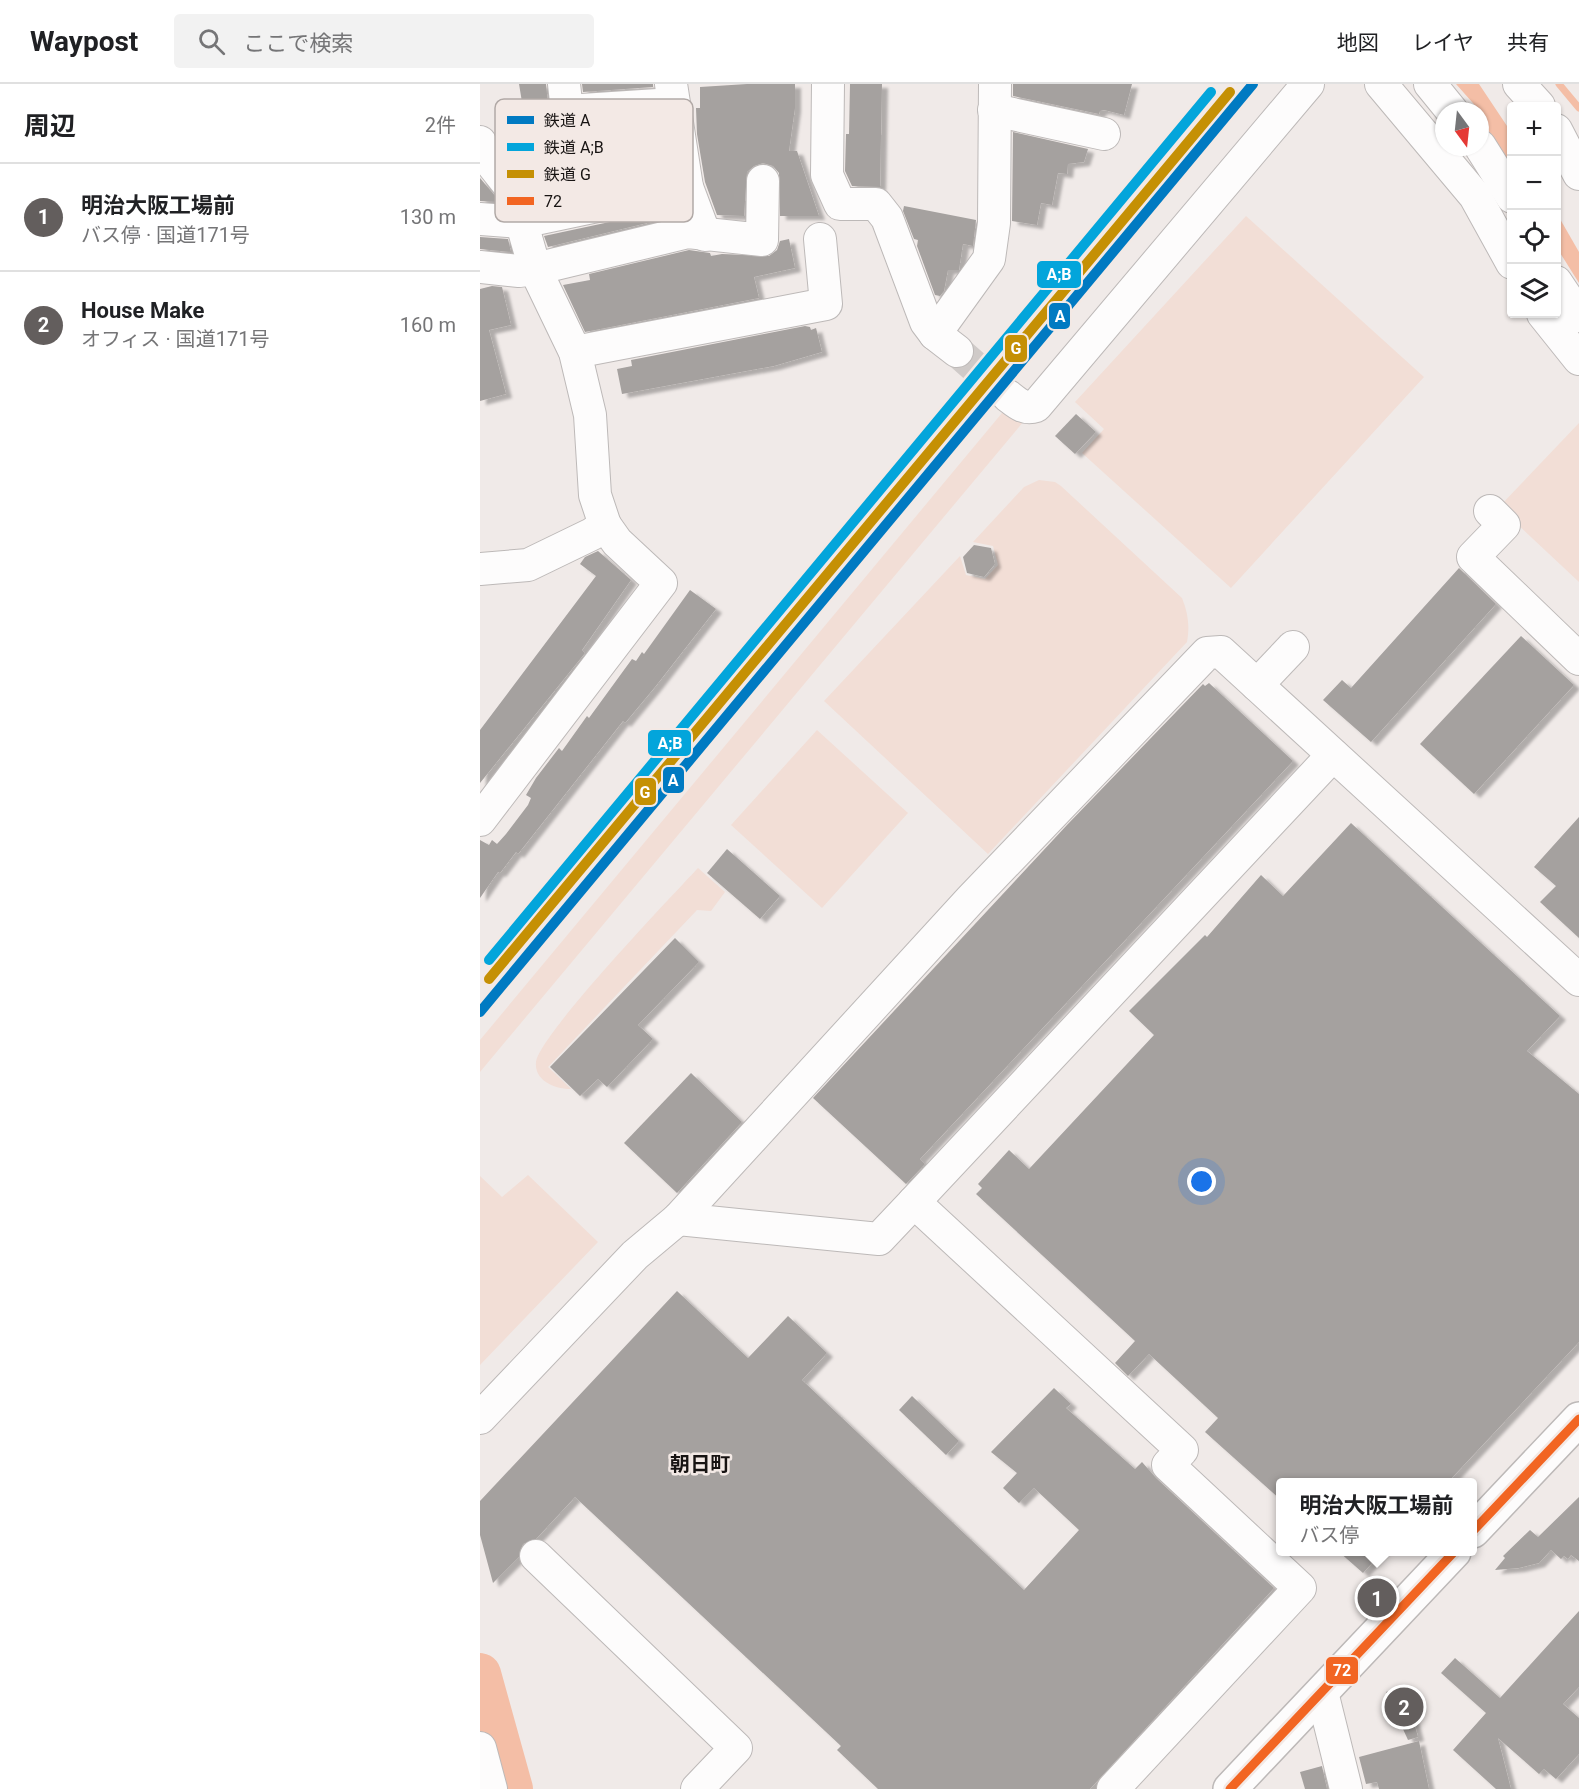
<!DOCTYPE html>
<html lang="ja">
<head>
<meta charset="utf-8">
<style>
	body { margin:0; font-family:Roboto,"Noto Sans JP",sans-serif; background:#f2f2f2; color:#202124 }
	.controls { position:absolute; right:18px; top:18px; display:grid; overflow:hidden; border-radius:6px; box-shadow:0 2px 4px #0004 }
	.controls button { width:54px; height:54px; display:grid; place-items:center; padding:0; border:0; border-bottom:2px solid #e0e0e0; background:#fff; color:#202124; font:30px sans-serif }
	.compass { position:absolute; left:955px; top:18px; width:54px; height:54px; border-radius:50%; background:#fff; box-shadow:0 2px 4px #0004; rotate:165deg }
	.you { position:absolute; left:722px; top:1098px; width:21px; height:21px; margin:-15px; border:4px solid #fff; border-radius:50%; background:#1a73e8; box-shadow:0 0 0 9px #1a73e833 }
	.badge { display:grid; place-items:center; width:39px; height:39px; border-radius:50%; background:#635e5d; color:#fff; font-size:20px; font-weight:700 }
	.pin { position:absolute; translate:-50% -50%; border:3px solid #fff; box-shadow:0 2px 6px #0006 }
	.popup { position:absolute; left:796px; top:1394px; width:201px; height:78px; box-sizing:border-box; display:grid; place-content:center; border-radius:6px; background:#fff; filter:drop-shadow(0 2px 4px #0005); font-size:20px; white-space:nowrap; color:#757577 }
	.popup b { font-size:22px; color:#202124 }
	.popup::after { content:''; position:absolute; left:50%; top:100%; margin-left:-12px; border:12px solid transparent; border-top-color:#fff }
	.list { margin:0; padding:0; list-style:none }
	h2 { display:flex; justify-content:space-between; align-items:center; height:78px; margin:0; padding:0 24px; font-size:26px }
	h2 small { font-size:20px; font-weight:400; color:#757577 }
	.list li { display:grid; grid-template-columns:39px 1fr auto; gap:18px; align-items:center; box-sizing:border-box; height:108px; padding:0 24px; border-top:2px solid #e0e0e0 }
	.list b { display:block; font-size:22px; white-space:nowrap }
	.list p { margin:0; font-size:20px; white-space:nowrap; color:#757577 }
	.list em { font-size:20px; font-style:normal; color:#757577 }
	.icon { flex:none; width:33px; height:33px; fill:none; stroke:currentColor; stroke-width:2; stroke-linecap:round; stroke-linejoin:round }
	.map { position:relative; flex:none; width:1099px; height:1705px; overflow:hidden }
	header { display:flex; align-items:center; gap:36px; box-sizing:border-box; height:84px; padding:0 30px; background:#fff; border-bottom:2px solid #e0e0e0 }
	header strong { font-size:28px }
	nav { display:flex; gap:33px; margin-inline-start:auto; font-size:21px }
	.search { width:420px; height:54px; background:#f2f2f2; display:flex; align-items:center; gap:15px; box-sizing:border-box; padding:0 21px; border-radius:6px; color:#757577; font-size:22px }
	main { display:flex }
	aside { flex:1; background:#fff }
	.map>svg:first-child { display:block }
	.green { fill:#f2ded6 }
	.water { fill:#f4bea6 }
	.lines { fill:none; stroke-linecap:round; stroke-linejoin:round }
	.stream { stroke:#f4bea6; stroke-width:7 }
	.river { stroke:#f4bea6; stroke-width:42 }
	.building { fill:#a5a19f; filter:url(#shadow) }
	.minor-tunnel { stroke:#cfcac8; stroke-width:32; stroke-dasharray:32 16; stroke-linecap:butt }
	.minor-casing { stroke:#bdb9b8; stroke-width:34 }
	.highway-casing { stroke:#bdb9b8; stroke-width:36 }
	.minor { stroke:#fdfcfc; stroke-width:32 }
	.highway { stroke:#fdfcfc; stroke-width:33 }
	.bus-1-casing { stroke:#f3e9e5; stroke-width:14 }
	.bus-1 { stroke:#f26522; stroke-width:9 }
	.rail-1-casing { stroke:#f3e9e5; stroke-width:15 }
	.rail-2-casing { stroke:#f3e9e5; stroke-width:15 }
	.rail-3-casing { stroke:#f3e9e5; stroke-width:15 }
	.rail-1 { stroke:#007ac2; stroke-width:10 }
	.rail-2 { stroke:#03a5db; stroke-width:10 }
	.rail-3 { stroke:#c59004; stroke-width:10 }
	.labels { text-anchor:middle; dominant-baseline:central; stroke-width:5; stroke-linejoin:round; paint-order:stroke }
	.neighbourhood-label { font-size:20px; font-weight:bold; fill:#171312; stroke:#f3e9e5 }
	.key { fill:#f3e9e5; stroke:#b1a9a6; stroke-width:1.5 }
	.key-label { font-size:16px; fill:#171312 }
	.line-badge { stroke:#f3e9e5; stroke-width:2 }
	.badge-label { font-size:16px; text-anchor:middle; font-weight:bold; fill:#fff }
</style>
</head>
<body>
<header>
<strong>Waypost</strong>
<div class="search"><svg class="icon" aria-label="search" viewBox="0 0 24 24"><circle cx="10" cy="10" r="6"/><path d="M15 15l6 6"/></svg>ここで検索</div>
<nav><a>地図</a><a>レイヤ</a><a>共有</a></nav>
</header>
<main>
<aside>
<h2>周辺<small>2件</small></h2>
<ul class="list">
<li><span class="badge">1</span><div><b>明治大阪工場前</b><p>バス停 · 国道171号</p></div><em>130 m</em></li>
<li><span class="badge">2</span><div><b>House Make</b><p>オフィス · 国道171号</p></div><em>160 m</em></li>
</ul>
</aside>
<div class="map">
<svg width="1099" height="1705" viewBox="0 0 1099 1705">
	<defs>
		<filter id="shadow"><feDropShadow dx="6" dy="4" stdDeviation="1.5" flood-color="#0004"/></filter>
	</defs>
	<rect width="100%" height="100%" fill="#f0eae8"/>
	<g class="green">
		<path d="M 766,132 L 944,293 L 751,504 L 602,369 L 624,345 L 595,318 Z"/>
		<path d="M 527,323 L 544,337 L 0,988 L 0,956 Z"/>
		<path d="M 1099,339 L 1099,498 L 1019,423 Z"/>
		<path d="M 559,396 L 575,398 L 581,402 L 702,514 C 708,529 710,542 707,558 L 508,770 L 344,617 L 480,472 L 486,491 L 505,495 L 518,481 L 513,462 L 493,458 L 544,403 Z"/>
		<path d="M 337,646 L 428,729 L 342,824 L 251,741 Z"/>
		<path d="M 218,784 L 245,808 L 231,827 L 217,826 L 68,983 L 91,1005 C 76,1005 54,997 56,978 C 60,950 192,812 218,784 Z"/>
		<path d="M 48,1091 L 118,1158 L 0,1281 L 0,1092 L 22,1113 Z"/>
	</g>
	<g class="water">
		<path d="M 976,0 L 999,0 L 1031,48 L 1031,85 L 1000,32 L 1000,27 Z"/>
		<path d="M 1076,128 L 1099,168 L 1099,199 L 1077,164 Z"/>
	</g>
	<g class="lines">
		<path class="stream" d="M 1079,0 L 1099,24"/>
		<path class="river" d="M 0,1590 L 32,1705"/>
	</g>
	<g class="building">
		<path d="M 39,0 L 66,0 L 69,30 L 73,38 L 80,43 L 179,39 L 187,89 L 54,117 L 49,100 L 39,85 L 59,80 L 52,28 L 44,30 Z"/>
		<path d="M 102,0 L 173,0 L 173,3 L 103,8 Z"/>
		<path d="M 267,0 L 315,0 L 315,24 L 309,67 L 317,67 L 339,132 L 300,132 L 299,89 L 293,82 L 283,79 L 274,82 L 267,88 L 264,132 L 237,131 L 225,98 L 217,50 L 216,24 L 220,24 L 220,3 Z"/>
		<path d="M 370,0 L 402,0 L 400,103 L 372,102 L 365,87 L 366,50 L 369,50 Z"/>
		<path d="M 533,0 L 652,0 L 644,31 L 624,26 L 620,27 L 619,30 L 533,12 Z"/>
		<path d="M 533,48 L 608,65 L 604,78 L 588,80 L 587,90 L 578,89 L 572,121 L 561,119 L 557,141 L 532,137 Z"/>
		<path d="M 0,94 L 16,113 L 17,118 L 0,117 Z"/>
		<path d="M 424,122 L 496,136 L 493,162 L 483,160 L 479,186 L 468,186 L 464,207 L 460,212 L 455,211 L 437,162 L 438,156 L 434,155 L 423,127 Z"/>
		<path d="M 195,124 L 196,132 L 68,163 L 64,152 Z"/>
		<path d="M 0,153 L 28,155 L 31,168 L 0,165 Z"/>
		<path d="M 309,155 L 315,184 L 274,193 L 279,214 L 105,248 L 83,201 L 110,196 L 109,190 L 209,166 L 230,169 L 231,172 L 242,170 L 289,172 L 297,166 L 300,157 Z"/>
		<path d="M 12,202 L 22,203 L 31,241 L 9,246 L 26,310 L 0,317 L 0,205 Z"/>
		<path d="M 325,242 L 330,243 L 331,246 L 336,244 L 342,268 L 294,282 L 142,310 L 137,285 L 152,282 L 151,276 Z"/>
		<path d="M 596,330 L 616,348 L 595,370 L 575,352 Z"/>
		<path d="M 494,461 L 511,464 L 515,480 L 504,493 L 487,489 L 483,473 Z"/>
		<path d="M 118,467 L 151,496 L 102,566 L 105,569 L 0,699 L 0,646 L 116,492 L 100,480 L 105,473 Z"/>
		<path d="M 979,484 L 1016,520 L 891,658 L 843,616 L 862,596 L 871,604 Z"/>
		<path d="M 210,506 L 236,525 L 175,603 L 145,639 L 143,637 L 38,770 L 36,768 L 20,789 L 18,788 L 0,814 L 0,756 L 9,761 L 12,756 L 17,760 L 26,750 L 48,721 L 51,714 L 46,711 L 56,694 L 79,664 L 82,667 L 107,632 L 109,634 L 152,575 L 156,577 L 162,568 L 164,570 Z"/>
		<path d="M 1041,552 L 1094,601 L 994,710 L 940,660 Z"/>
		<path d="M 729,599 L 813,677 L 440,1075 L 445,1080 L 426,1100 L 333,1014 L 587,741 L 723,600 L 725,602 Z"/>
		<path d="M 1099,733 L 1099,854 L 1060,818 L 1076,802 L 1054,783 Z"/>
		<path d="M 871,739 L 1080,932 L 1047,967 L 1099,1010 L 1099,1258 L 968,1398 L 801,1398 L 801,1416 L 725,1348 L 738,1334 L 669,1270 L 648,1292 L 635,1279 L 655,1257 L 496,1110 L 502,1104 L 498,1100 L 529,1066 L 549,1085 L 674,951 L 649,927 L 725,851 L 727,853 L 781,791 L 803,812 Z"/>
		<path d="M 247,765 L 300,812 L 280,835 L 227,789 Z"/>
		<path d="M 195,854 L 219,878 L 158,941 L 173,955 L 127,1003 L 118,995 L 100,1012 L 70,983 Z"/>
		<path d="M 211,989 L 262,1038 L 197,1109 L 144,1059 Z"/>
		<path d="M 197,1207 L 268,1274 L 308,1232 L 347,1269 L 322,1296 L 544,1506 L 599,1446 L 554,1404 L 539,1419 L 523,1404 L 537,1389 L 511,1368 L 574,1304 L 591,1320 L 586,1324 L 655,1385 L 662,1378 L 676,1394 L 794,1504 L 610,1705 L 398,1705 L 357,1666 L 361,1662 L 95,1413 L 56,1455 L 43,1460 L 39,1473 L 13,1499 L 0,1451 L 0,1417 Z"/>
		<path d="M 432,1312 L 479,1357 L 466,1371 L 419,1326 Z"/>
		<path d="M 1099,1413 L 1099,1477 L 1091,1471 L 1088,1475 L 1084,1472 L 1081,1475 L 1071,1466 L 1059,1479 L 1039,1484 L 1015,1486 L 1025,1474 L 1023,1472 L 1050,1446 L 1058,1453 Z"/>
		<path d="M 858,1467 L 903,1467 L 883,1489 Z"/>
		<path d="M 1099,1527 L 1099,1603 L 1083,1620 L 1099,1634 L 1099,1670 L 1076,1695 L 1064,1685 L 1059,1690 L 1018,1654 L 1031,1705 L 1016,1705 L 973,1666 L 1006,1629 L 961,1589 L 975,1574 L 1020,1614 Z"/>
		<path d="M 924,1601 L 938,1653 L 928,1656 L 906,1608 Z"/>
		<path d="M 939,1657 L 949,1705 L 899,1705 L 897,1698 L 886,1700 L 879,1673 Z"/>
		<path d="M 842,1682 L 847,1705 L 825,1705 L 820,1688 Z"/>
	</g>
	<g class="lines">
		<path class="minor-tunnel" d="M 477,267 L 528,312"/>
		<g class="minor-casing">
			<g id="minor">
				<path d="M 84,0 L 87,27 L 193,20"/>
				<path d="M 191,0 L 207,103 L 225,151"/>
				<path d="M 348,0 L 347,91 L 360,120 L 396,120 L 407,134 L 446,238 L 455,250 L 477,267"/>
				<path d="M 901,0 L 995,112 L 1032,179"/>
				<path d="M 950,0 L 972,27"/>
				<path d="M 1039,0 L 1059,22"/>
				<path d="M 514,26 L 624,50"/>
				<path d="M 1076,46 L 1099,90"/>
				<path d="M 0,58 L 5,71 L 32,105 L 55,185 L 95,268 L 110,331 L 115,411 L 125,441 L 112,450 L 48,481 L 0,485"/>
				<path d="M 1000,62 L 1032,113"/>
				<path d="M 0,135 L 41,138 L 207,103"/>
				<path d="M 0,183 L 39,187 L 55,185 L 208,148 L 282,156 L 283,97"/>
				<path d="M 1076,198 L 1099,232"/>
				<path d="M 1063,230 L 1099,275"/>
				<path d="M 455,250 L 509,175 L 514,139 L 515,0"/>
				<path d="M 95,268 L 346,220 L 340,155"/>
				<path d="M 528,312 C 537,319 544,326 556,322 L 828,0"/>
				<path d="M 1010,427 L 1024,441 L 993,473 L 1099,575"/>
				<path d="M 777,601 L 813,563"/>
				<path d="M 0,736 L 181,499 L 137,458 L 125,441"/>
				<path d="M 434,1118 L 853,671"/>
				<path d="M 198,1135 L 399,1155 L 434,1118 L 702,1366 L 688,1381 L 820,1504 L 633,1705"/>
				<path d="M 0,1334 L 155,1171 L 198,1135 L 491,815 L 727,569 L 741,568 L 1099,896"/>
				<path d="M 56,1472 L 256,1664 L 217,1705"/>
				<path d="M 842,1608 L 866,1705"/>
				<path d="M 0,1664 L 11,1705"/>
			</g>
		</g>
		<g class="highway-casing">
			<g id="highway">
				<path d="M 993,1447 L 1099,1335"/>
				<path d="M 750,1705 L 974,1468"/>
			</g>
		</g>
		<use href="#minor" class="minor"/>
		<use href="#highway" class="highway"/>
		<g class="bus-1-casing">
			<g id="bus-1">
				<path d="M 993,1447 L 1099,1335"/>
				<path d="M 750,1705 L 974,1468"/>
			</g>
		</g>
		<use href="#bus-1" class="bus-1"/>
		<g class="rail-1-casing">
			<path id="rail-1" d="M 0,928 L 773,0"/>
		</g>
		<g class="rail-2-casing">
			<path id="rail-2" d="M 9,876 L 731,8"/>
		</g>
		<g class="rail-3-casing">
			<path id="rail-3" d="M 9,895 L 750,8"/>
		</g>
		<use href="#rail-1" class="rail-1"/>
		<use href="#rail-2" class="rail-2"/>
		<use href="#rail-3" class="rail-3"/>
	</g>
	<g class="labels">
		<g class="neighbourhood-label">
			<text x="220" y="1380">朝日町</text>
		</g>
	</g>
	<rect x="15" y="15" width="198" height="123" rx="9" class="key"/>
	<rect x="27" y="32" width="27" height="8" fill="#007ac2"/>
	<rect x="27" y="59" width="27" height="8" fill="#03a5db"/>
	<rect x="27" y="86" width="27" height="8" fill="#c59004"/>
	<rect x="27" y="113" width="27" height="8" fill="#f26522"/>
	<g class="key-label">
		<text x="64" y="42">鉄道 A</text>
		<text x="64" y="69">鉄道 A;B</text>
		<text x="64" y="96">鉄道 G</text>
		<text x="64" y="123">72</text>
	</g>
	<g class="line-badge">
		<rect x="556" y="176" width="46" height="29" rx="6" fill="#03a5db"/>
		<rect x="568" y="218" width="23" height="28" rx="6" fill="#007ac2"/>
		<rect x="524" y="250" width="24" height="29" rx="6" fill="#c59004"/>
		<rect x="167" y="645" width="45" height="28" rx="6" fill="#03a5db"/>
		<rect x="182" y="682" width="23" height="28" rx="6" fill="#007ac2"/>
		<rect x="154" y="693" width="23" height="29" rx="6" fill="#c59004"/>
		<rect x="845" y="1572" width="34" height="29" rx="6" fill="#f26522"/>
	</g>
	<g class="badge-label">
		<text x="579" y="196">A;B</text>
		<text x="580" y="238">A</text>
		<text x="536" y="270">G</text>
		<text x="190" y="665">A;B</text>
		<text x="193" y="702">A</text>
		<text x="165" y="714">G</text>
		<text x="862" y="1592">72</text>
	</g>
</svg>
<div class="controls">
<button>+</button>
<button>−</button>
<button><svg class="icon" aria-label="locate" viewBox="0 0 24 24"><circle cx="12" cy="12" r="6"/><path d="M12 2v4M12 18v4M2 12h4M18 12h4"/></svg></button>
<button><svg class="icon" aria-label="layers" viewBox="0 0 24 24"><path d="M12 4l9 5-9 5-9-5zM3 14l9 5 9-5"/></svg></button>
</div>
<svg class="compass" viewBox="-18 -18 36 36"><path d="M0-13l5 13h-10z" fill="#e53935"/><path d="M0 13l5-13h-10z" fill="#757577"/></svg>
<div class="you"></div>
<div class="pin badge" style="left:897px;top:1514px">1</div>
<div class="popup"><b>明治大阪工場前</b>バス停</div>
<div class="pin badge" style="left:924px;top:1623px">2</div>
</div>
</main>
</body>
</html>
